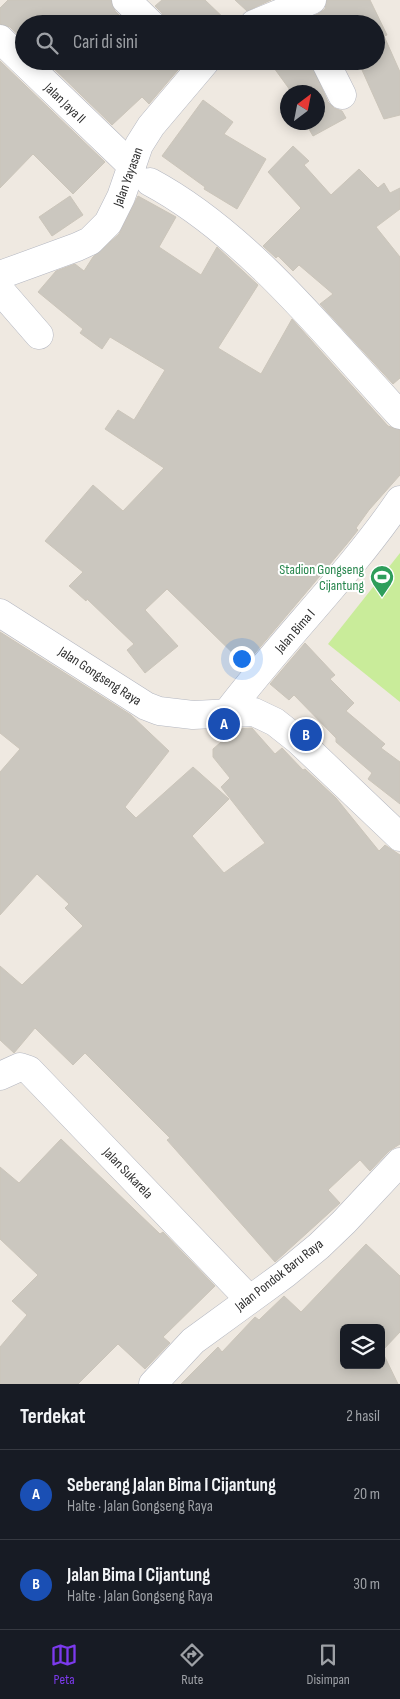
<!DOCTYPE html>
<html lang="id">
<head>
<meta charset="utf-8">
<style>
	body { margin:0; font-family:"Sofia Sans Condensed",sans-serif; background:#242831; color:#f1f3f6 }
	.controls { position:absolute; right:15px; bottom:15px; display:grid; overflow:hidden; border-radius:8px; box-shadow:0 2px 12px #0003 }
	.controls button { width:45px; height:45px; display:grid; place-items:center; padding:0; border:0; border-bottom:1px solid #363941; background:#171b24; color:#f1f3f6; font:25px sans-serif }
	.compass { position:absolute; left:280px; top:85px; width:45px; height:45px; border-radius:50%; background:#171b24; box-shadow:0 2px 12px #0003; rotate:32deg }
	.you { position:absolute; left:241px; top:658px; width:18px; height:18px; margin:-12px; border:4px solid #fff; border-radius:50%; background:#1a73e8; box-shadow:0 0 0 8px #1a73e833 }
	.badge { display:grid; place-items:center; width:32px; height:32px; border-radius:50%; background:#7c3aed; color:#fff; font-size:16px; font-weight:700 }
	.pin { position:absolute; translate:-50% -50%; border:2px solid #fff; box-shadow:0 1px 5px #0006 }
	.list { margin:0; padding:0; list-style:none }
	h2 { display:flex; justify-content:space-between; align-items:center; height:65px; margin:0; padding:0 20px; font-size:21px }
	h2 small { font-size:16px; font-weight:400; color:#9ea1a6 }
	.list li { display:grid; grid-template-columns:32px 1fr auto; gap:15px; align-items:center; box-sizing:border-box; height:90px; padding:0 20px; border-top:1px solid #363941 }
	.list b { display:block; font-size:19px; white-space:nowrap }
	.list p { margin:0; font-size:16px; white-space:nowrap; color:#9ea1a6 }
	.list em { font-size:16px; font-style:normal; color:#9ea1a6 }
	.icon { flex:none; width:28px; height:28px; fill:none; stroke:currentColor; stroke-width:2; stroke-linecap:round; stroke-linejoin:round }
	.map { position:relative; flex:none; width:400px; height:1384px; overflow:hidden }
	.search { position:absolute; background:#171b24; box-shadow:0 2px 12px #0003; left:15px; right:15px; top:15px; height:55px; display:flex; align-items:center; gap:12px; box-sizing:border-box; padding:0 18px; border-radius:28px; color:#9ea1a6; font-size:19px }
	.sheet { height:245px; background:#171b24 }
	nav { display:flex; justify-content:space-around; align-items:center; box-sizing:border-box; height:70px; border-top:1px solid #363941; background:#171b24; font-size:14px; color:#9ea1a6 }
	nav a { display:grid; justify-items:center; gap:2px }
	nav .on { color:#7c3aed }
	.map>svg:first-child { display:block }
	.pitch { fill:#c9ec9a }
	.building { fill:#cbc7bf; stroke:#cbc5ba; fill-rule:evenodd }
	.lines { fill:none; stroke-linecap:round; stroke-linejoin:round }
	.minor-casing { stroke:#b4b7c1; stroke-width:29 }
	.minor { stroke:#fff; stroke-width:28 }
	.labels { text-anchor:middle; dominant-baseline:central; stroke-width:4; stroke-linejoin:round; paint-order:stroke }
	.street-label { font-size:14px; fill:#2e2e2e; stroke:#fff }
	.leisure-label { font-size:14px; fill:#27864d; stroke:#fff; text-anchor:end }
</style>
</head>
<body>
<div class="map">
<svg width="400" height="1384" viewBox="0 0 400 1384">
	<rect width="100%" height="100%" fill="#efe9e1"/>
	<path class="pitch" d="M 400,553 L 400,702 L 328,644 Z"/>
	<g class="building">
		<path d="M 8,0 L 111,0 L 115,11 L 128,24 L 24,24 L 24,40 L 10,27 L 0,24 L 0,8 Z"/>
		<path d="M 162,0 L 205,0 L 230,24 L 166,24 L 162,13 L 155,6 Z"/>
		<path d="M 235,0 L 271,0 L 247,11 Z"/>
		<path d="M 327,0 L 370,0 L 387,35 L 384,36 L 400,72 L 400,115 L 384,119 L 358,61 L 376,61 L 376,24 L 295,24 L 318,14 L 325,9 Z"/>
		<path d="M 0,61 L 105,162 L 73,194 L 33,154 L 0,188 Z"/>
		<path d="M 46,61 L 181,61 L 183,64 L 149,104 L 142,97 L 112,125 Z"/>
		<path d="M 269,61 L 310,61 L 328,102 L 334,108 L 342,111 L 346,118 L 313,136 L 305,122 L 318,122 L 318,92 L 288,92 L 290,90 Z"/>
		<path d="M 203,100 L 233,122 L 224,134 L 266,159 L 237,209 L 204,189 L 205,187 L 162,156 Z"/>
		<path d="M 293,146 L 309,161 L 304,165 L 331,195 L 359,169 L 378,188 L 384,183 L 390,193 L 400,188 L 400,209 L 376,227 L 400,257 L 400,378 L 393,384 L 320,304 L 333,294 L 299,265 L 293,271 L 278,256 L 276,258 L 263,246 L 301,208 L 268,172 Z"/>
		<path d="M 70,196 L 83,215 L 52,236 L 39,217 Z"/>
		<path d="M 138,196 L 176,217 L 159,247 L 201,275 L 217,247 L 258,285 L 218,348 L 261,374 L 292,319 L 388,426 L 400,430 L 400,475 L 369,510 L 356,528 L 358,530 L 346,545 L 245,665 L 167,589 L 145,610 L 178,646 L 145,673 L 127,650 L 134,644 L 87,599 L 86,601 L 69,586 L 83,572 L 45,541 L 93,485 L 123,511 L 164,468 L 105,429 L 118,410 L 134,420 L 165,370 L 110,337 L 102,349 L 80,333 L 83,329 L 38,292 L 56,271 L 75,264 L 84,271 L 93,257 L 119,234 Z"/>
		<path d="M 0,632 L 131,715 L 169,751 L 125,807 L 136,818 L 193,767 L 229,799 L 192,836 L 224,873 L 265,843 L 221,787 L 230,778 L 213,757 L 213,749 L 236,729 L 252,728 L 275,754 L 282,748 L 303,770 L 305,769 L 336,798 L 379,851 L 385,845 L 400,855 L 400,1144 L 389,1151 L 370,1171 L 360,1160 L 328,1190 L 340,1203 L 275,1262 L 167,1140 L 170,1138 L 85,1053 L 73,1065 L 35,1028 L 14,1053 L 0,1040 L 0,966 L 22,985 L 83,926 L 65,908 L 69,904 L 37,874 L 0,915 L 0,772 L 20,749 L 0,733 Z"/>
		<path d="M 305,643 L 335,675 L 330,679 L 354,703 L 346,711 L 385,744 L 381,748 L 400,762 L 400,804 L 368,779 L 372,773 L 336,742 L 336,738 L 294,695 L 289,700 L 270,684 Z"/>
		<path d="M 61,1139 L 160,1234 L 163,1232 L 215,1286 L 163,1337 L 170,1343 L 145,1369 L 118,1344 L 78,1384 L 0,1384 L 0,1347 L 27,1315 L 12,1301 L 38,1275 L 0,1239 L 0,1167 L 19,1183 Z"/>
		<path d="M 366,1244 L 400,1276 L 400,1332 L 382,1351 L 398,1384 L 181,1384 L 218,1347 L 222,1352 L 255,1317 L 259,1320 L 284,1296 L 301,1312 ZM 344,1328 L 381,1328 L 381,1365 L 344,1365 Z"/>
	</g>
	<g class="lines">
		<g class="minor-casing">
			<g id="minor">
				<path d="M 126,0 L 151,24"/>
				<path d="M 254,24 L 312,0"/>
				<path d="M 0,39 L 132,166"/>
				<path d="M 325,61 L 342,95"/>
				<path d="M 150,182 C 247,234 326,335 400,415"/>
				<path d="M 0,275 L 77,247 L 90,241 L 108,223 L 121,197 L 139,145 L 151,126 L 206,61"/>
				<path d="M 0,290 L 39,335"/>
				<path d="M 0,613 L 146,706 L 159,711 L 193,715 L 254,712 L 275,722 L 299,741 L 400,837"/>
				<path d="M 226,714 C 281,641 348,576 400,500"/>
				<path d="M 0,1076 L 20,1067 L 29,1070 L 249,1299"/>
				<path d="M 153,1384 L 193,1341 L 285,1274 L 319,1246 L 344,1222 L 400,1162"/>
			</g>
		</g>
		<use href="#minor" class="minor"/>
	</g>
	<defs>
		<g id="stadium-pin" transform="scale(1.25)"><path d="M0 17L-7.5 6A9.5 9.5 0 1 1 7.5 6Z" fill="#2e9e5b" stroke="#fff"/><path d="M0-5a6.5 5 0 1 0 0 10a6.5 5 0 1 0 0-10ZM-3.5-1.8h7v3.6h-7Z" fill="#fff"/></g>
	</defs>
	<g fill-rule="evenodd">
		<use href="#stadium-pin" x="382" y="577"/>
	</g>
	<g class="labels">
		<g class="street-label">
			<text transform="translate(65 103) rotate(44)">Jalan Jaya II</text>
			<text transform="translate(128 177) rotate(-70)">Jalan Yayasan</text>
			<text transform="translate(295 631) rotate(-49)">Jalan Bima I</text>
			<text transform="translate(100 676) rotate(33)">Jalan Gongseng Raya</text>
			<text transform="translate(128 1173) rotate(46)">Jalan Sukarela</text>
			<text transform="translate(279 1275) rotate(-38)">Jalan Pondok Baru Raya</text>
		</g>
		<g class="leisure-label">
			<text x="364" y="569">Stadion Gongseng<tspan x="364" dy="16">Cijantung</tspan></text>
		</g>
	</g>
</svg>
<div class="controls">
<button><svg class="icon" aria-label="layers" viewBox="0 0 24 24"><path d="M12 4l9 5-9 5-9-5zM3 14l9 5 9-5"/></svg></button>
</div>
<svg class="compass" viewBox="-18 -18 36 36"><path d="M0-13l5 13h-10z" fill="#e53935"/><path d="M0 13l5-13h-10z" fill="#9ea1a6"/></svg>
<div class="you"></div>
<div class="pin badge" style="left:224px;top:724px;background:#1a4fb4">A</div>
<div class="pin badge" style="left:306px;top:735px;background:#1a4fb4">B</div>
<div class="search"><svg class="icon" aria-label="search" viewBox="0 0 24 24"><circle cx="10" cy="10" r="6"/><path d="M15 15l6 6"/></svg>Cari di sini</div>
</div>
<section class="sheet">
<h2>Terdekat<small>2 hasil</small></h2>
<ul class="list">
<li><span class="badge" style="background:#1a4fb4">A</span><div><b>Seberang Jalan Bima I Cijantung</b><p>Halte · Jalan Gongseng Raya</p></div><em>20 m</em></li>
<li><span class="badge" style="background:#1a4fb4">B</span><div><b>Jalan Bima I Cijantung</b><p>Halte · Jalan Gongseng Raya</p></div><em>30 m</em></li>
</ul>
</section>
<nav>
<a class="on"><svg class="icon" aria-label="map" viewBox="0 0 24 24"><path d="M3 6l6-2 6 2 6-2v14l-6 2-6-2-6 2zM9 4v14M15 6v14"/></svg>Peta</a>
<a><svg class="icon" aria-label="directions" viewBox="0 0 24 24"><path d="M12 3l9 9-9 9-9-9zM9 14v-3h6M13 9l2 2-2 2"/></svg>Rute</a>
<a><svg class="icon" aria-label="saved" viewBox="0 0 24 24"><path d="M7 4h10v16l-5-4-5 4z"/></svg>Disimpan</a>
</nav>
</body>
</html>
